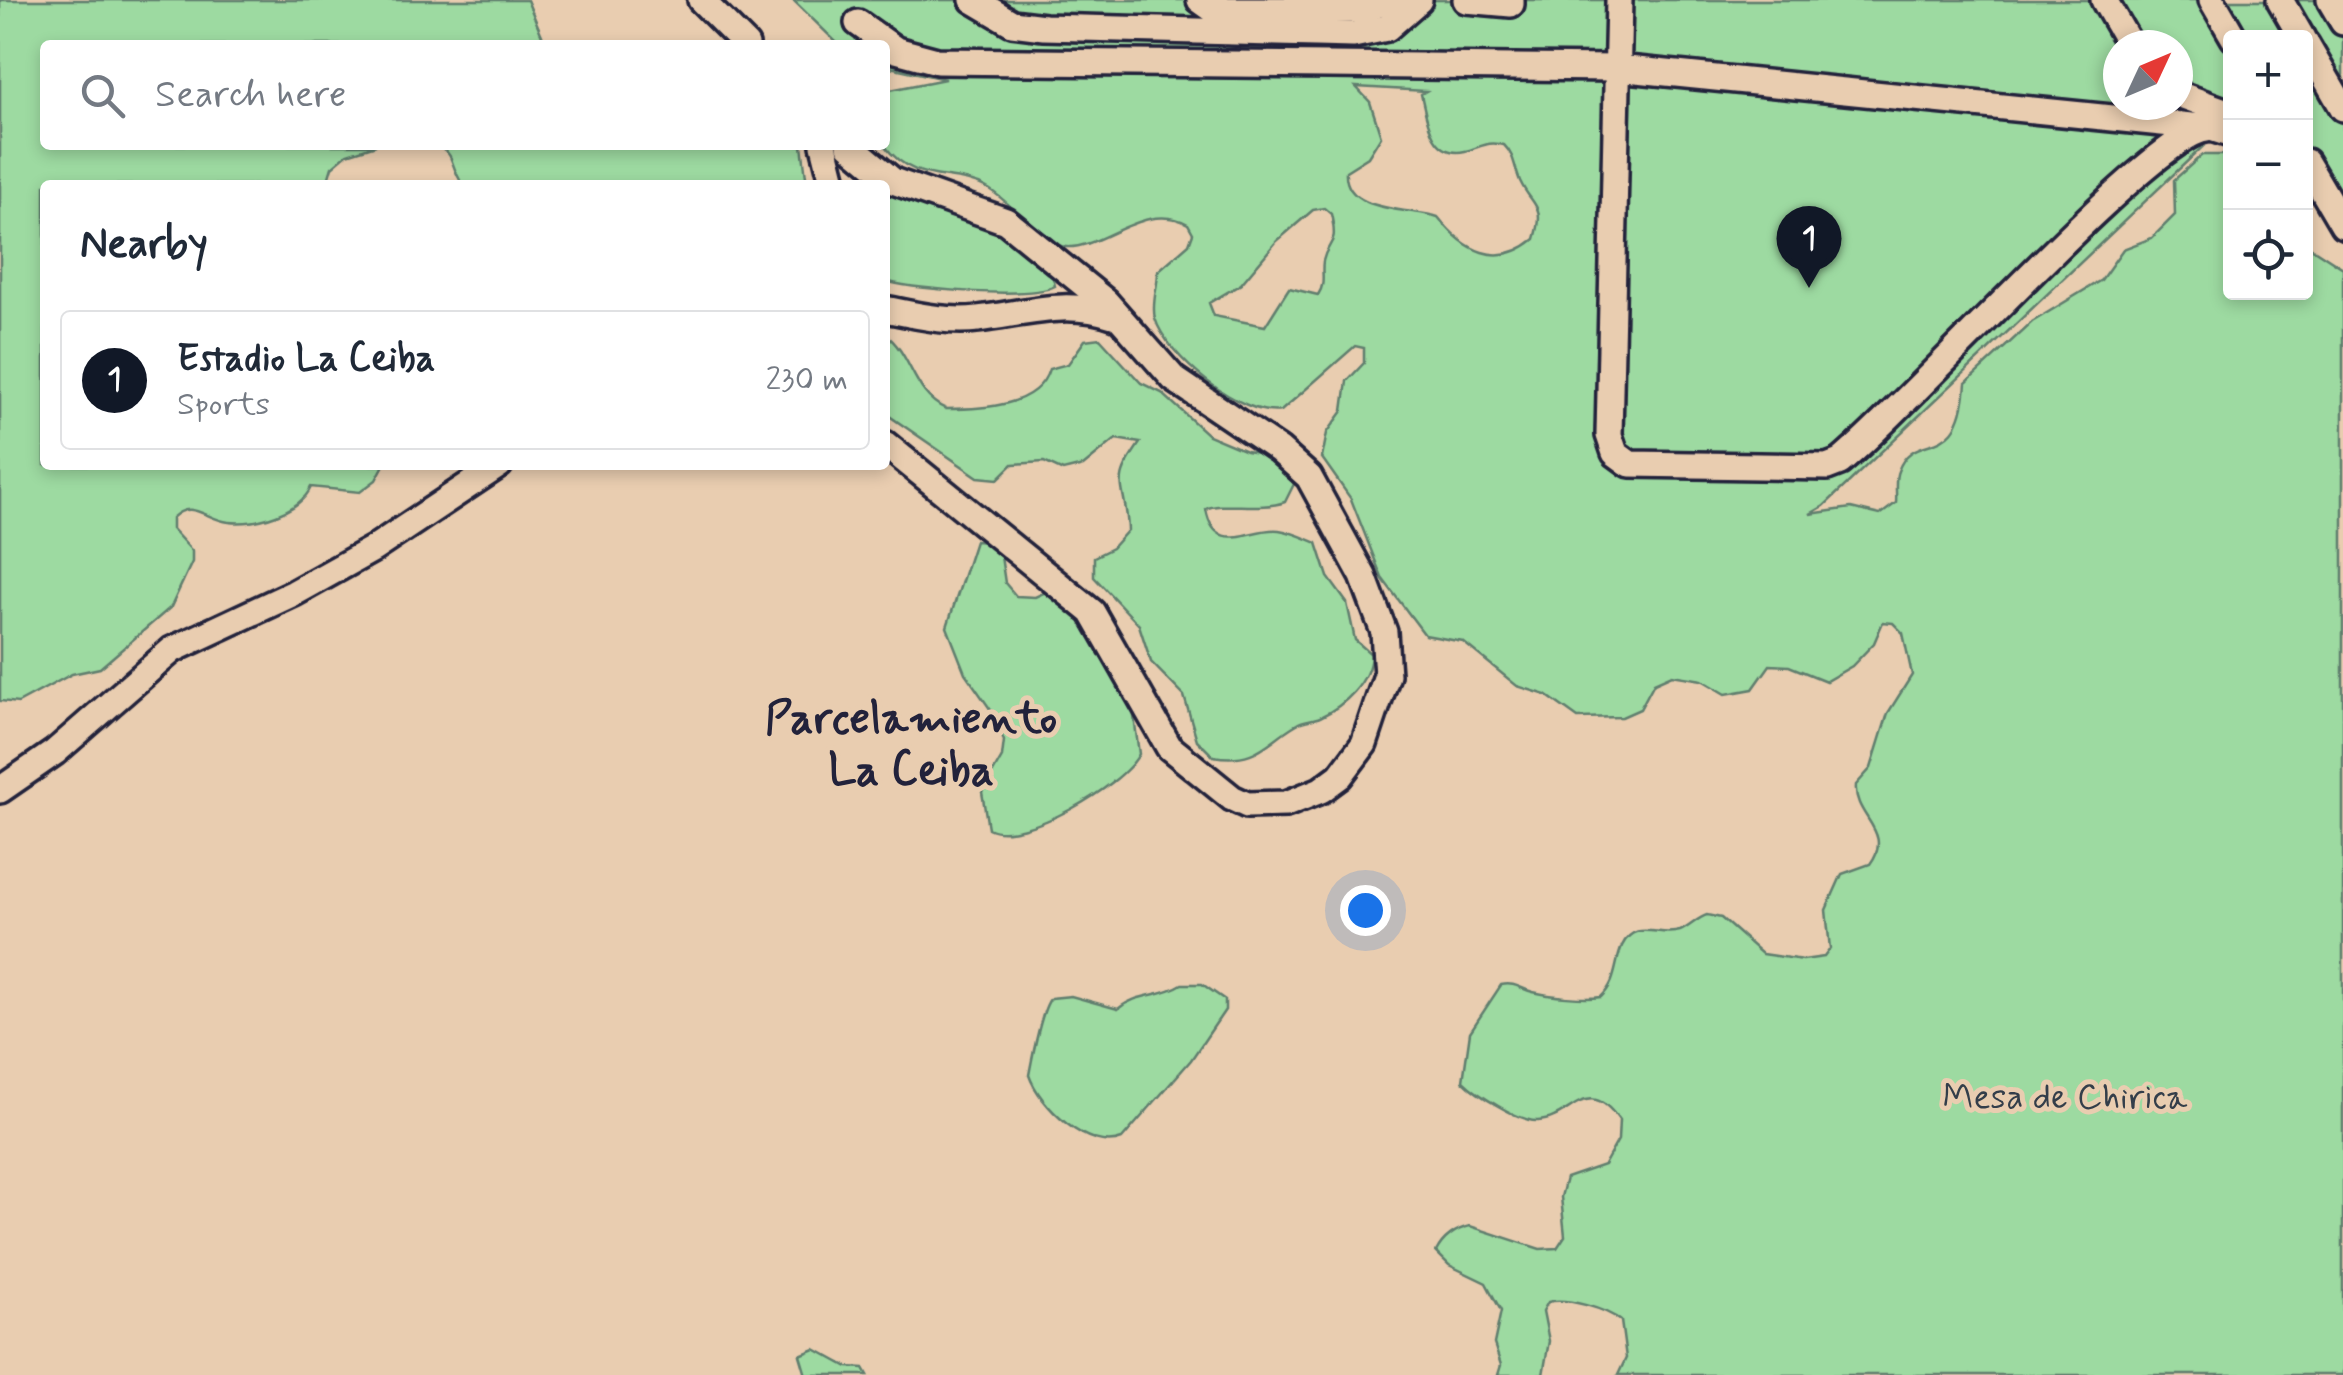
<!DOCTYPE html>
<html lang="en">
<head>
<meta charset="utf-8">
<style>
	body { margin:0; font-family:Mynerve,sans-serif; background:#f6f6f7; color:#1f2937 }
	.controls { position:absolute; right:30px; top:30px; display:grid; overflow:hidden; border-radius:10px; box-shadow:0 5px 15px #0003 }
	.controls button { width:90px; height:90px; display:grid; place-items:center; padding:0; border:0; border-bottom:2px solid #e0e1e3; background:#fff; color:#1f2937; font:50px sans-serif }
	.compass { position:absolute; left:2103px; top:30px; width:90px; height:90px; border-radius:50%; background:#fff; box-shadow:0 5px 15px #0003; rotate:46deg }
	.you { position:absolute; left:1365px; top:910px; width:35px; height:35px; margin:-25px; border:8px solid #fff; border-radius:50%; background:#1a73e8; box-shadow:0 0 0 15px #1a73e833 }
	.badge { display:grid; place-items:center; width:65px; height:65px; border-radius:50%; background:#111827; color:#fff; font-size:32px; font-weight:700 }
	.pin { position:absolute; translate:-50% -82px; filter:drop-shadow(0 2px 5px #0008) }
	.pin::after { content:''; position:absolute; top:52px; width:35px; height:30px; background:inherit; clip-path:polygon(0 0,100% 0,50% 100%) }
	.list { margin:0; padding:0; list-style:none }
	h2 { display:flex; justify-content:space-between; align-items:center; height:130px; margin:0; padding:0 40px; font-size:42px }
	h2 small { font-size:32px; font-weight:400; color:#747a83 }
	.list li { display:grid; grid-template-columns:65px 1fr auto; gap:30px; align-items:center; box-sizing:border-box; height:140px; margin:0 20px 20px; padding:0 20px; border:2px solid #e0e1e3; border-radius:10px }
	.list b { display:block; font-size:38px; white-space:nowrap }
	.list p { margin:0; font-size:32px; white-space:nowrap; color:#747a83 }
	.list em { font-size:32px; font-style:normal; color:#747a83 }
	.icon { flex:none; width:55px; height:55px; fill:none; stroke:currentColor; stroke-width:2; stroke-linecap:round; stroke-linejoin:round }
	.map { position:relative; flex:none; width:2343px; height:1375px; overflow:hidden }
	.search { position:absolute; background:#fff; box-shadow:0 5px 15px #0003; left:40px; top:40px; width:850px; height:110px; display:flex; align-items:center; gap:25px; box-sizing:border-box; padding:0 35px; border-radius:10px; color:#747a83; font-size:38px }
	.panel { position:absolute; background:#fff; box-shadow:0 5px 15px #0003; left:40px; top:180px; width:850px; height:290px; border-radius:10px }
	.map>svg:first-child { display:block }
	.green { fill:#9ddaa1; stroke:#607e6e; stroke-width:2.5; fill-rule:evenodd }
	.lines { fill:none; stroke-linecap:round; stroke-linejoin:round }
	.minor-casing { stroke:#22223b; stroke-width:32 }
	.minor { stroke:#e9cdb0; stroke-width:25 }
	.labels { text-anchor:middle; dominant-baseline:central; stroke-width:10; stroke-linejoin:round; paint-order:stroke }
	.park-label { font-size:35px; fill:#343e4a; stroke:#e9cdb0 }
	.district-label { font-size:45px; font-weight:bold; fill:#22223b; stroke:#e9cdb0 }
</style>
</head>
<body>
<div class="map">
<svg width="2343" height="1375" viewBox="0 0 2343 1375">
	<rect width="100%" height="100%" fill="#e9cdb0"/>
	<filter id="ink" filterUnits="userSpaceOnUse"><feTurbulence type="fractalNoise" baseFrequency=".01" numOctaves="2"/><feDisplacementMap in="SourceGraphic" scale="20" xChannelSelector="R" yChannelSelector="G"/><feConvolveMatrix kernelMatrix="1 2 1 2 8 2 1 2 1" color-interpolation-filters="sRGB"/></filter>
	<g filter="url(#ink)">
		<g class="green">
			<path d="M 0,0 L 527,0 L 546,45 L 45,45 L 45,145 L 376,145 L 347,154 L 332,167 L 329,177 L 333,185 L 45,185 L 45,465 L 384,465 L 376,480 L 360,492 L 311,487 C 300,512 257,525 229,522 C 206,520 192,498 172,518 L 172,529 L 192,551 L 192,562 L 171,607 L 100,668 L 72,674 L 18,703 L 0,701 Z"/>
			<path d="M 793,0 L 2330,0 L 2343,22 L 2343,225 L 2306,162 L 2306,38 L 2230,38 L 2230,134 L 2215,135 L 1824,506 L 1810,514 L 1851,508 L 1880,515 L 1896,503 C 1897,493 1894,480 1898,471 C 1915,425 1960,470 1966,383 L 2032,322 L 2101,280 L 2123,249 L 2152,238 L 2175,215 L 2174,180 L 2202,155 L 2230,155 L 2230,292 L 2306,292 L 2306,244 L 2343,268 L 2343,1375 L 1618,1375 L 1626,1358 L 1621,1321 C 1607,1309 1566,1297 1548,1302 L 1543,1311 L 1549,1341 L 1543,1375 L 1498,1375 L 1501,1365 L 1494,1344 L 1501,1311 L 1486,1283 L 1449,1265 L 1436,1252 C 1443,1238 1456,1229 1470,1226 L 1540,1249 L 1557,1248 L 1565,1236 L 1561,1197 L 1566,1178 L 1604,1165 L 1618,1140 L 1619,1120 C 1587,1073 1571,1120 1538,1121 C 1520,1122 1476,1094 1463,1081 L 1470,1032 L 1501,985 C 1516,982 1520,989 1533,992 C 1549,996 1585,1000 1601,997 C 1617,982 1614,965 1622,946 C 1635,918 1659,938 1680,931 C 1690,927 1697,918 1707,915 L 1721,918 L 1762,954 L 1803,960 L 1824,957 L 1830,949 L 1826,910 L 1842,874 L 1870,864 C 1895,831 1853,817 1856,785 L 1871,768 L 1888,713 L 1912,675 L 1903,633 L 1893,623 L 1883,622 L 1874,643 L 1852,666 L 1826,681 L 1789,666 L 1770,665 L 1753,689 L 1726,694 L 1702,680 L 1672,675 L 1654,683 L 1640,709 L 1622,717 L 1578,718 L 1546,695 L 1517,686 L 1463,642 L 1425,635 L 1382,578 L 1351,499 L 1322,458 L 1327,433 L 1343,411 L 1347,381 L 1364,363 L 1364,348 L 1355,346 L 1281,411 C 1242,418 1166,356 1155,318 C 1151,305 1158,286 1158,271 L 1189,244 L 1193,233 L 1188,224 C 1145,200 1101,250 1066,247 C 1043,245 1010,200 987,188 C 953,169 916,187 884,145 L 885,91 L 945,79 L 885,66 L 885,45 L 838,44 ZM 2118,45 L 2178,45 L 2178,105 L 2118,105 ZM 1356,87 L 1426,91 L 1421,94 C 1426,116 1431,159 1465,151 C 1480,148 1487,140 1504,145 C 1515,156 1514,167 1520,181 C 1532,207 1546,203 1535,239 C 1497,270 1464,250 1438,217 C 1413,208 1343,214 1346,171 L 1368,157 L 1381,136 L 1370,102 ZM 1313,210 L 1324,208 L 1331,214 C 1339,248 1328,239 1323,261 C 1321,275 1326,283 1318,295 L 1289,288 L 1265,326 L 1214,316 L 1209,303 L 1241,284 L 1277,241 Z"/>
			<path d="M 413,145 L 802,145 L 807,185 L 463,185 C 444,157 461,145 413,145 Z"/>
			<path d="M 885,187 L 1000,228 L 1052,273 L 1055,286 C 1032,299 918,290 889,282 L 885,279 Z"/>
			<path d="M 885,334 C 913,355 912,394 946,409 C 982,409 1038,407 1049,369 L 1068,364 L 1085,340 L 1100,338 L 1141,383 L 1162,393 L 1208,435 L 1246,451 L 1272,455 L 1294,484 L 1285,502 C 1260,511 1221,501 1206,509 C 1215,558 1252,526 1279,530 C 1293,532 1305,538 1317,543 L 1328,577 L 1347,603 L 1355,640 L 1371,654 C 1370,682 1344,706 1320,717 C 1313,720 1303,720 1297,724 C 1267,741 1257,764 1213,756 L 1197,740 L 1184,696 L 1151,662 L 1139,625 L 1094,577 L 1094,557 L 1112,548 L 1128,530 C 1126,482 1109,487 1140,443 L 1116,439 L 1083,466 L 1063,471 L 1044,462 L 1013,464 L 998,479 L 978,477 L 885,413 Z"/>
			<path d="M 975,541 L 999,543 L 1005,583 L 1016,596 L 1035,597 L 1050,590 L 1084,622 L 1133,709 L 1139,754 C 1123,786 1021,846 988,828 L 982,792 L 1002,757 L 1004,741 L 993,713 L 965,673 L 947,627 Z"/>
			<path d="M 1182,984 L 1202,984 L 1225,1000 L 1225,1010 L 1191,1060 L 1122,1139 C 1088,1153 1039,1105 1029,1075 C 1032,1059 1042,1007 1051,998 L 1071,996 L 1118,1009 C 1138,992 1160,998 1182,984 Z"/>
			<path d="M 815,1349 L 848,1367 L 864,1368 L 868,1375 L 806,1375 L 800,1355 Z"/>
		</g>
		<g class="lines">
			<g class="minor-casing">
				<g id="minor">
					<path d="M 701,0 L 746,45"/>
					<path d="M 973,0 L 1012,23 L 1044,27 L 1353,35 L 1387,28 L 1419,0"/>
					<path d="M 1200,0 L 1214,10 L 1363,10 L 1389,0"/>
					<path d="M 1466,0 L 1511,4 L 1511,0"/>
					<path d="M 1619,0 L 1609,435 L 1615,453 L 1630,464 L 1827,467 L 1840,462 C 1906,409 2150,136 2206,129"/>
					<path d="M 2104,0 L 2130,45"/>
					<path d="M 2212,0 L 2234,38"/>
					<path d="M 2280,0 L 2302,38"/>
					<path d="M 2330,0 L 2343,22"/>
					<path d="M 858,23 L 896,50 L 937,61 L 1617,68 L 2211,128 L 2230,134"/>
					<path d="M 2306,44 L 2343,108"/>
					<path d="M 2178,94 L 2230,113"/>
					<path d="M 824,145 L 834,185"/>
					<path d="M 850,145 L 893,181 L 1006,221 L 1106,302 L 1174,379 L 1279,450 L 1309,477 L 1363,576 L 1384,632 L 1387,675 L 1364,744 L 1340,776 L 1321,790 L 1286,804 L 1247,805 L 1232,798 L 1169,747 L 1092,612 L 885,444"/>
					<path d="M 2306,162 L 2343,225"/>
					<path d="M 885,309 C 915,315 947,323 978,319 C 1028,313 1066,299 1116,316"/>
					<path d="M 0,790 L 55,752 L 172,650 L 294,593 L 373,549 L 499,465"/>
				</g>
			</g>
			<use href="#minor" class="minor"/>
		</g>
	</g>
	<g class="labels">
		<g class="park-label">
			<text x="2065" y="1098">Mesa de Chirica</text>
		</g>
		<g class="district-label">
			<text x="911" y="719">Parcelamiento<tspan x="911" dy="52">La Ceiba</tspan></text>
		</g>
	</g>
</svg>
<div class="controls">
<button>+</button>
<button>−</button>
<button><svg class="icon" aria-label="locate" viewBox="0 0 24 24"><circle cx="12" cy="12" r="6"/><path d="M12 2v4M12 18v4M2 12h4M18 12h4"/></svg></button>
</div>
<svg class="compass" viewBox="-18 -18 36 36"><path d="M0-13l5 13h-10z" fill="#e53935"/><path d="M0 13l5-13h-10z" fill="#747a83"/></svg>
<div class="you"></div>
<div class="pin badge" style="left:1809px;top:288px">1</div>
<div class="search"><svg class="icon" aria-label="search" viewBox="0 0 24 24"><circle cx="10" cy="10" r="6"/><path d="M15 15l6 6"/></svg>Search here</div>
<section class="panel">
<h2>Nearby<small></small></h2>
<ul class="list">
<li><span class="badge">1</span><div><b>Estadio La Ceiba</b><p>Sports</p></div><em>230 m</em></li>
</ul>
</section>
</div>
</body>
</html>
